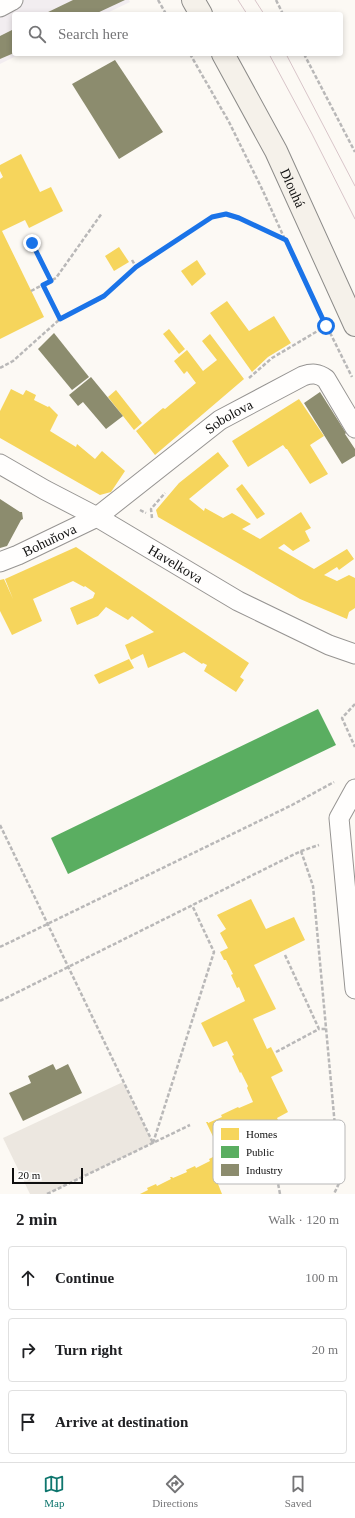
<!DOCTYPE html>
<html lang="en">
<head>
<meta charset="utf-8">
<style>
	body { margin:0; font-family:"Times New Roman",serif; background:#f2f2f2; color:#202124 }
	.scale { position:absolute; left:12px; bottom:10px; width:71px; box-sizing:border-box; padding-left:4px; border:2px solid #0f0f0f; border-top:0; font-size:11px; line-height:14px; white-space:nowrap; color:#0f0f0f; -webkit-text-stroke:3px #fff; paint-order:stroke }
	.stop { position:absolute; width:12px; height:12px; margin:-9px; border:3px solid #1a73e8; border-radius:50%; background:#fff }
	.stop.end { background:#1a73e8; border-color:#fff; box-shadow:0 1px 4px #0008 }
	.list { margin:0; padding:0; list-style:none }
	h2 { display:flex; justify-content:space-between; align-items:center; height:52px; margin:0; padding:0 16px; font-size:17px }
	h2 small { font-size:13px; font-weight:400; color:#757577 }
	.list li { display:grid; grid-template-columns:26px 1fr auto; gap:12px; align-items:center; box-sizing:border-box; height:64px; margin:0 8px 8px; padding:0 8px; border:1px solid #e0e0e0; border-radius:4px }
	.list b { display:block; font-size:15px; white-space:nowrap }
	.list em { font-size:13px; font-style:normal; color:#757577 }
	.icon { flex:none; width:22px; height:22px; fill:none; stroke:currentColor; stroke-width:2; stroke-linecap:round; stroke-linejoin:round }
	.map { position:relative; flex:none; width:355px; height:1194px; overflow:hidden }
	.search { position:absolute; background:#fff; box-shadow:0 2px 6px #0003; left:12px; right:12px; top:12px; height:44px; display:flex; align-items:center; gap:10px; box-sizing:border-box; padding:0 14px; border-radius:4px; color:#757577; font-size:15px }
	.sheet { height:268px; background:#fff }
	nav { display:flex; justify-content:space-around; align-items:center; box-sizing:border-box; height:56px; border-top:1px solid #e0e0e0; background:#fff; font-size:11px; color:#757577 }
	nav a { display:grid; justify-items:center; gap:2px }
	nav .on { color:#0f766e }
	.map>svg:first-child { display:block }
	.industrial { fill:#f2edf0 }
	.plaza { fill:#ece7e0 }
	.homes { fill:#f6d55c }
	.public { fill:#5aae61 }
	.industry { fill:#8c8c6e }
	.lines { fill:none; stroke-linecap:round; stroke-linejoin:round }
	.street-casing { stroke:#969492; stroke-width:21 }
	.secondary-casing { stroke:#8c8b89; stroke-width:24 }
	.path { stroke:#b9b8b8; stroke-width:2.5; stroke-dasharray:4 2; stroke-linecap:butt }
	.street { stroke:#fffefd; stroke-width:19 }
	.secondary { stroke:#f5f1ea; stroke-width:22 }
	.tram { stroke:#d8c5c9; stroke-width:1 }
	.route { stroke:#1a73e8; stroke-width:5 }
	.labels { text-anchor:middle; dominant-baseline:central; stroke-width:4; stroke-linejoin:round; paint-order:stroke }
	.street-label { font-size:14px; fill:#0f0f0f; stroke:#fff }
	.key { fill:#fff; stroke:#b7b7b7; stroke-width:1 }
	.key-label { font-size:11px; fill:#0f0f0f }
</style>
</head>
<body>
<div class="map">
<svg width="355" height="1194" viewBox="0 0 355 1194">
	<rect width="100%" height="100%" fill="#fcf9f4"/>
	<path class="industrial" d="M 23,0 L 129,0 L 130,2 L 105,14 L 14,14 L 14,54 L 20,54 L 0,64 L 0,10 Z"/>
	<path class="plaza" d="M 123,1082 L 153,1143 L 47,1194 L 30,1194 L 3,1138 Z"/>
	<g class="homes">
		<path d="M 21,154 L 40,192 L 51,187 L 63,211 L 29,228 L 25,220 L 2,231 L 44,317 L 0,339 L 0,179 L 3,177 L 0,171 L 0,165 Z"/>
		<path d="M 119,247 L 129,262 L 114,271 L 105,256 Z"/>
		<path d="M 197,260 L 206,274 L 192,286 L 181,271 Z"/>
		<path d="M 227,301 L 249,331 L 274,316 L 291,343 L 268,357 L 252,372 L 210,313 Z"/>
		<path d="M 169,329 L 185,349 L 179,354 L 163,334 Z"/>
		<path d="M 210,334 L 244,379 L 155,455 L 136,431 L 163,408 L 165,409 L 196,383 L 187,371 L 184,374 L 174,361 L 187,350 L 203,371 L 217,360 L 202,341 Z"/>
		<path d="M 11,389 L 23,395 L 26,390 L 36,395 L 34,400 L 48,407 L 49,406 L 58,415 L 50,431 L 76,447 L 77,444 L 95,459 L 102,451 L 125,471 L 111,492 L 100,495 L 0,438 L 0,411 Z"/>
		<path d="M 116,390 L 142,423 L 134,430 L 108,397 Z"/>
		<path d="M 299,399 L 324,436 L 310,445 L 328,474 L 310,484 L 287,449 L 286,449 L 283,445 L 248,467 L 232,441 Z"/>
		<path d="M 218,452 L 229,466 L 189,499 L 204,511 L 205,508 L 223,518 L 232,513 L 251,524 L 242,529 L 260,539 L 301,512 L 311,528 L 305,531 L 310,541 L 293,551 L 284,544 L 278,548 L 314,569 L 347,549 L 354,559 L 339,570 L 337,567 L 324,575 L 337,581 L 349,575 L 355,578 L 355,608 L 349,612 L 347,619 L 300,599 L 158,517 L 156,510 L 179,483 Z"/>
		<path d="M 242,484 L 265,514 L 257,519 L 236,489 Z"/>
		<path d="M 76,547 L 249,663 L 240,677 L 244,680 L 236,692 L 204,671 L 207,665 L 203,663 L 202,664 L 184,652 L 148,668 L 143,654 L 131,660 L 125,645 L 154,632 L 132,616 L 128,620 L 106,607 L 98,616 L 77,625 L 70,608 L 93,598 L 95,593 L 85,586 L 84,587 L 73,581 L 33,599 L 42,621 L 12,635 L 0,611 L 0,580 L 4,579 L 13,599 L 5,579 Z"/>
		<path d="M 129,659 L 134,668 L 99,684 L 94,675 Z"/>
		<path d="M 251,899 L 266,929 L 294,917 L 305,940 L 254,965 L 276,1009 L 253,1019 L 267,1049 L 271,1047 L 283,1071 L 271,1077 L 288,1112 L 277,1118 L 291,1148 L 221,1182 L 218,1184 L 222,1194 L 140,1194 L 148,1190 L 147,1188 L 156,1184 L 157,1186 L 171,1179 L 170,1177 L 172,1177 L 173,1178 L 187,1172 L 186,1170 L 195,1166 L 196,1168 L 210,1161 L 209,1159 L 221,1153 L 206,1122 L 208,1122 L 208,1123 L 222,1117 L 221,1115 L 238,1107 L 239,1108 L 253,1102 L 247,1088 L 248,1086 L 241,1072 L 240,1073 L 232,1056 L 234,1055 L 227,1041 L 213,1047 L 201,1023 L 245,1001 L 239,987 L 237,988 L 231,975 L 233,974 L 226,960 L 224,960 L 220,952 L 228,948 L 220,933 L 226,929 L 217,915 Z"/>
	</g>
	<path class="public" d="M 318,709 L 336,745 L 68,874 L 51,838 Z"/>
	<g class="industry">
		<path d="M 73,0 L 125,0 L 95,14 L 44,14 Z"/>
		<path d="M 14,29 L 14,53 L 0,59 L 0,36 Z"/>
		<path d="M 115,60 L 163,132 L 119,159 L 72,84 Z"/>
		<path d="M 54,333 L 89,377 L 72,390 L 38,349 Z"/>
		<path d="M 91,377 L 123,416 L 106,429 L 83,402 L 78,406 L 69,395 Z"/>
		<path d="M 320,392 L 346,433 L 345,434 L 355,449 L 355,456 L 342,464 L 304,403 Z"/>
		<path d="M 0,499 L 20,512 L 22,512 L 23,519 L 21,520 L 7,546 L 0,548 Z"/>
		<path d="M 53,1064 L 56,1070 L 68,1064 L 82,1093 L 23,1121 L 9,1093 L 31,1083 L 28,1076 Z"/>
	</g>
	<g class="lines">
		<g class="street-casing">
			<g id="street">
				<path d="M 0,7 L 13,0"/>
				<path id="s1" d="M 0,464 L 45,490 L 97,517 L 238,601 L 329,645 L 355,654"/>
				<path id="s2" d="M 0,562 L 18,555 L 97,517 L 220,420 L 303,376 C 312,373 318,373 326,379 L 355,428"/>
				<path d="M 355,789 L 339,818 L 355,989"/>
			</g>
		</g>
		<g class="secondary-casing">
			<g id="secondary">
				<path d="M 193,0 L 201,14"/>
				<path id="s3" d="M 223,54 L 276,151 L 355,325"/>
			</g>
		</g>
		<g class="path">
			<path d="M 158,0 L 166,14"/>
			<path d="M 276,0 L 283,14"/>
			<path d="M 190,54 L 229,122 L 263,191 L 296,264 L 352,377"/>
			<path d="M 304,54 L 355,152"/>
			<path d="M 32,243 L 51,281"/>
			<path d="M 132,260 L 136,267"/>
			<path d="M 43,285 L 60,319"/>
			<path d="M 31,291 L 56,278 L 102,213"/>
			<path d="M 0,368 L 13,361 L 60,319 L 104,297 L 136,267 L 212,217 L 226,214 L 239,218 L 285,240"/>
			<path d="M 249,378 L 272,358 L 326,326"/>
			<path d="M 140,510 L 146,513"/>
			<path d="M 152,518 L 151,509 L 165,493"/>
			<path d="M 355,704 L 342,718 L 355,747"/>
			<path d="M 0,825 L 153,1143"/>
			<path d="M 301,851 L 313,886 L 340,1181 L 334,1194"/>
			<path d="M 0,947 L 292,805 L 334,782"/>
			<path d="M 285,955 L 319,1029 L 326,1029"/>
			<path d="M 0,1001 L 301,851 L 319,845"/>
			<path d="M 276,1052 L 319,1029"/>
			<path d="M 153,1143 L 214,952 L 192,905"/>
			<path d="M 47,1194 L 190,1125"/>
			<path d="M 280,1194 L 274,1162 L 335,1131"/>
		</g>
		<use href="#street" class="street"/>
		<use href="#secondary" class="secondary"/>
		<g class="tram">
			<path d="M 238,0 L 247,14"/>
			<path d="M 255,0 L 264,14"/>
			<path d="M 269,54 L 312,134 L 355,219"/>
			<path d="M 286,54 L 355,186"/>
		</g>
	</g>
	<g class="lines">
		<path class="route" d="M 32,243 L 51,281 L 43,285 L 60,319 L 104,296 L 136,267 L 212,217 L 226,214 L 239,218 L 286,240 L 326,326"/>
	</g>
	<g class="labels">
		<g class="street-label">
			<text stroke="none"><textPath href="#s3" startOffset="151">Dlouhá</textPath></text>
			<text stroke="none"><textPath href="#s2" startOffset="273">Sobolova</textPath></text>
			<text stroke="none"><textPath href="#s2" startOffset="54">Bohuňova</textPath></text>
			<text stroke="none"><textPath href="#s1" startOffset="202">Havelkova</textPath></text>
		</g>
	</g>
	<rect x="213" y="1120" width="132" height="64" rx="6" class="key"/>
	<rect x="221" y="1128" width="18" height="12" fill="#f6d55c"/>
	<rect x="221" y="1146" width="18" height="12" fill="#5aae61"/>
	<rect x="221" y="1164" width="18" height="12" fill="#8c8c6e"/>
	<g class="key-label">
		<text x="246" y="1138">Homes</text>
		<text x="246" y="1156">Public</text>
		<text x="246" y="1174">Industry</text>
	</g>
</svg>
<div class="scale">20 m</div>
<div class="stop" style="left:326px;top:326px"></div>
<div class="stop end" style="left:32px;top:243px"></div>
<div class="search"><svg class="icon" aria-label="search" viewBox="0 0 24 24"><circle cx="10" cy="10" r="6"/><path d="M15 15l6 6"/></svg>Search here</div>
</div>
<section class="sheet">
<h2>2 min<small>Walk · 120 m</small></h2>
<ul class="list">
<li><svg class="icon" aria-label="ahead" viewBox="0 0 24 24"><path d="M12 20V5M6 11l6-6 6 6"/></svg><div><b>Continue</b></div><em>100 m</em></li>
<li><svg class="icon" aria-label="right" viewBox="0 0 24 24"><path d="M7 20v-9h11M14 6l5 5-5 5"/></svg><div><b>Turn right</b></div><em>20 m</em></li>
<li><svg class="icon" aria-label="arrive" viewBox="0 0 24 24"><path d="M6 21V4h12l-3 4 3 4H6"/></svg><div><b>Arrive at destination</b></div></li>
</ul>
</section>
<nav>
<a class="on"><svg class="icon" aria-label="map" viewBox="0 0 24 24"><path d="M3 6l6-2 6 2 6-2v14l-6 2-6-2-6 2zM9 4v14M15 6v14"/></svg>Map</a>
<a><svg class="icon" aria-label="directions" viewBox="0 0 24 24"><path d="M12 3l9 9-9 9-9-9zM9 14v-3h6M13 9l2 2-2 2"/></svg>Directions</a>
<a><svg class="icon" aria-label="saved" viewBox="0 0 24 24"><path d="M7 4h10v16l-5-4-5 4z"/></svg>Saved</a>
</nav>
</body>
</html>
